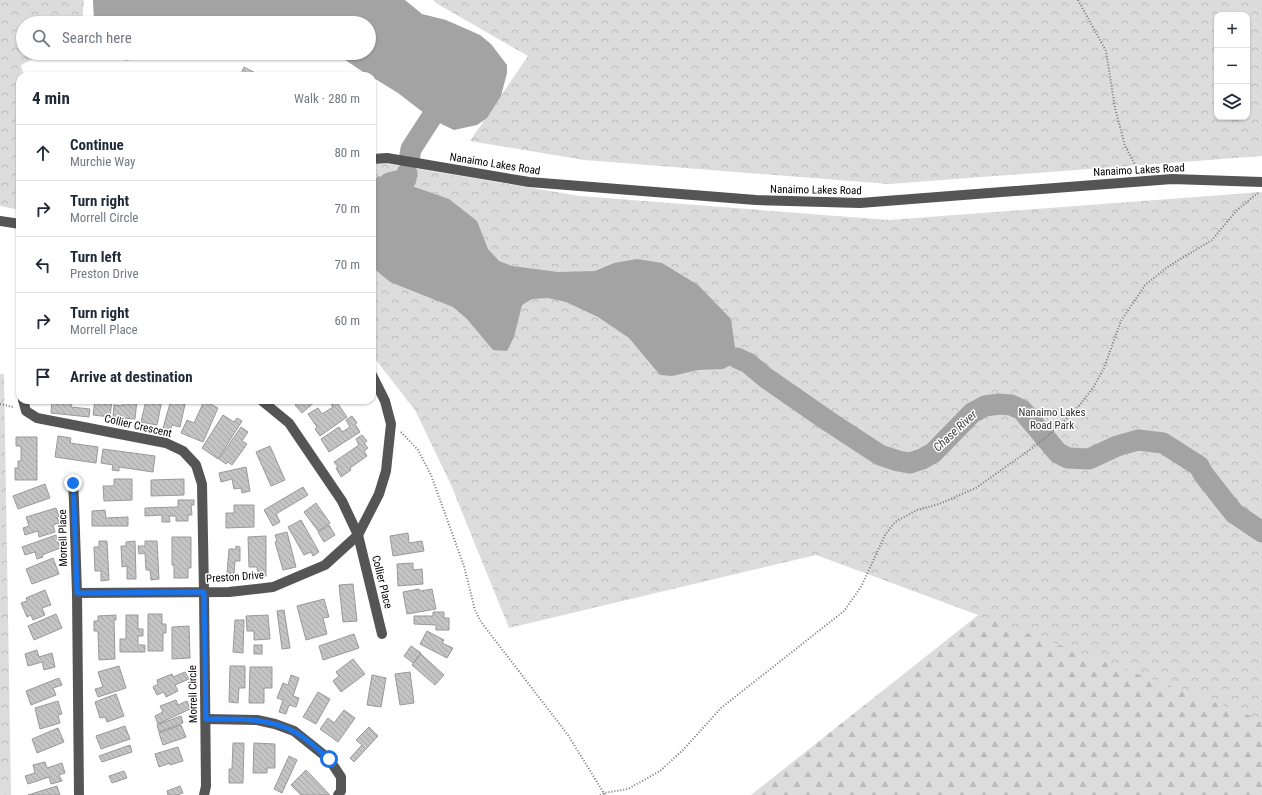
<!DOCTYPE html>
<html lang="en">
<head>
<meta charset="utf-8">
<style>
	body { margin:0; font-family:"Roboto Condensed",sans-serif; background:#f6f6f7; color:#1f2937 }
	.controls { position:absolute; right:12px; top:12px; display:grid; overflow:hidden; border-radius:8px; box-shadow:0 1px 3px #0004 }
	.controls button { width:36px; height:36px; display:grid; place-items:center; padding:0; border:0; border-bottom:1px solid #e0e1e3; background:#fff; color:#1f2937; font:20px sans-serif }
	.stop { position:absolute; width:12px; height:12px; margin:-9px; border:3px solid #1a73e8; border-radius:50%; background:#fff }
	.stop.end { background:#1a73e8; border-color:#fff; box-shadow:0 1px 4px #0008 }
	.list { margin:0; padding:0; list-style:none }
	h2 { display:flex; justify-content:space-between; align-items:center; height:52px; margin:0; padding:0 16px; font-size:17px }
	h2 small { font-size:13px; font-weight:400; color:#747a83 }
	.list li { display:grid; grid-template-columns:26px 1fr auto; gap:12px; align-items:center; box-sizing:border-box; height:56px; padding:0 16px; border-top:1px solid #e0e1e3 }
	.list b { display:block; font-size:15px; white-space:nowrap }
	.list p { margin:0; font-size:13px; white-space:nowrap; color:#747a83 }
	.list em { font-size:13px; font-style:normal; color:#747a83 }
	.icon { flex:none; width:22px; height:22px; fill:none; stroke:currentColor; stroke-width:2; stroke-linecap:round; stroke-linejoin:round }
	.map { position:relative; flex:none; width:1262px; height:795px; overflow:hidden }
	.search { position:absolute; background:#fff; box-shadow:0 1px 3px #0004; left:16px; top:16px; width:360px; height:44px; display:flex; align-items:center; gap:10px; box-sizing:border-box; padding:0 14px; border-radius:22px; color:#747a83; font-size:15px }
	.panel { position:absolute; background:#fff; box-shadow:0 1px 3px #0004; left:16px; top:72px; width:360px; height:332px; border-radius:12px }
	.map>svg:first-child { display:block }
	.forest { fill:url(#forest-firs) }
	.park { fill:url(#park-crowns); fill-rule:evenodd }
	.water { fill:#a3a3a3 }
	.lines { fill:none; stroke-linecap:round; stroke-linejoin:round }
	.river { stroke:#a3a3a3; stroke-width:21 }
	.building { fill:url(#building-back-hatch); stroke:#999 }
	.path { stroke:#777; stroke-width:2; stroke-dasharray:1 2; stroke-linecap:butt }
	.minor { stroke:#555; stroke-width:10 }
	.route { stroke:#1a73e8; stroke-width:5 }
	.labels { text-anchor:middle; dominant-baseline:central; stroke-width:3; stroke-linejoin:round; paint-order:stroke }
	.street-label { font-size:11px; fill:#000; stroke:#fff }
	.park-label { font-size:11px; fill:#333; stroke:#fff }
	.water-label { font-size:12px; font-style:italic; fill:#444; stroke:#fff }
</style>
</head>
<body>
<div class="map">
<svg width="1262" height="795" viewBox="0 0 1262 795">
	<defs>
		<pattern id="forest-firs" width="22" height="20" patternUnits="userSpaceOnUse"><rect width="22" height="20" fill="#dcdcdc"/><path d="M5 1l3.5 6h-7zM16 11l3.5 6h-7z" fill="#bbb"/></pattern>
		<pattern id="park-crowns" width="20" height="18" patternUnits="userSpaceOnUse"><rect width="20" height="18" fill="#dcdcdc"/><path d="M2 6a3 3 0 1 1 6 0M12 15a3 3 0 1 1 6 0" fill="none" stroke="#bbb"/></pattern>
		<pattern id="building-back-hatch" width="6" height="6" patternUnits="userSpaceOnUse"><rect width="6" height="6" fill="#c4c4c4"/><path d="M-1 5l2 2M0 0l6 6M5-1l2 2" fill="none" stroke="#a7a7a7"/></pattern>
	</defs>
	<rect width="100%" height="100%" fill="#fff"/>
	<path class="forest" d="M 1262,390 L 1262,795 L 751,795 Z"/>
	<g class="park">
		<path d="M 0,0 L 84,0 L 82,23 L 23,23 L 23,53 L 46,53 L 21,65 L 24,76 L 20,76 L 20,210 L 0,206 Z"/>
		<path d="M 433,0 L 1262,0 L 1262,156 L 889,184 L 584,160 L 470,141 L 528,56 L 436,3 ZM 1217,15 L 1247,15 L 1247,117 L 1217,117 Z"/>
		<path d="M 376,162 L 580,196 L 889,220 L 1262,192 L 1262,720 L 816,555 L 509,628 L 451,485 L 415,410 L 372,355 L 372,166 Z"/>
		<path d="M 0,374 L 4,374 L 11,795 L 0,795 Z"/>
	</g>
	<g class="water">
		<path d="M 93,0 L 405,0 L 422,14 L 446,20 L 480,35 L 491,44 L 507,65 L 507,73 L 501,96 L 487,118 L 477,125 L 454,130 L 433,120 L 398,93 L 372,77 L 372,76 L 369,76 L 335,53 L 369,53 L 369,23 L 286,23 L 283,21 L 253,17 L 191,19 L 162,23 L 94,23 Z"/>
		<path d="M 379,176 L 389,183 L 412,186 L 449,199 L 477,221 L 488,249 L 499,261 L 512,266 L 558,272 L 595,271 L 614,263 L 637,259 L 662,263 L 698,285 L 731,319 L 737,362 L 723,369 L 698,370 L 672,376 L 660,375 L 629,338 L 598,317 L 566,302 L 548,298 L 532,299 L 522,305 L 514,337 L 507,351 L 493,350 L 467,319 L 453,307 L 390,282 L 372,267 L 372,181 Z"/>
	</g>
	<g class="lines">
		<g class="river">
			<path d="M 409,161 L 411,149 L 431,118"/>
			<path d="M 389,183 L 406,179 L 407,173"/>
			<path d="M 737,358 L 748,363 L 766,378 L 828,421 L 880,455 L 898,461 L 910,463 L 922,459 L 933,453 L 972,413 L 985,406 L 999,404 L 1011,405 L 1022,410 L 1058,453 L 1068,458 L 1089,459 L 1117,446 L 1138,440 L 1163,443 L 1199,466 L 1204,475 L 1234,513 L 1262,532"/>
		</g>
	</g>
	<g class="building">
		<path d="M 124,53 L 153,53 L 153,58 L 124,60 Z"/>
		<path d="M 185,53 L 222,53 L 221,59 L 185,59 Z"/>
		<path d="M 244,67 L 261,76 L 240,76 Z"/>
		<path d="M 52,400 L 72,401 L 71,407 L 90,409 L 89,417 L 51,413 Z"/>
		<path d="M 95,400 L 112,400 L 110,417 L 93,415 Z"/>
		<path d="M 123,400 L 137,400 L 135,419 L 113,417 L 114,405 L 122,406 Z"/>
		<path d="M 146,400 L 162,400 L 157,425 L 141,422 Z"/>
		<path d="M 171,400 L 186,400 L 180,427 L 172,425 L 170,430 L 163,428 Z"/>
		<path d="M 297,400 L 317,400 L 302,413 L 295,405 L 299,402 Z"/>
		<path d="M 328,400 L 342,400 L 343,401 L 338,404 L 347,417 L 320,436 L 315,429 L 317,427 L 308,414 L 318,408 L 322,414 L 333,407 Z"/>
		<path d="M 204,401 L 218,408 L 203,442 L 181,433 L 187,420 L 194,423 Z"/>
		<path d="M 223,415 L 234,422 L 237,418 L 242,421 L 218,459 L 202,448 Z"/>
		<path d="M 352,416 L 357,423 L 355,424 L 360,432 L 329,452 L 321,439 L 339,427 L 342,432 L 350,427 L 346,420 Z"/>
		<path d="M 241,427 L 248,432 L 242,441 L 247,444 L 232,465 L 228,462 L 226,464 L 219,459 Z"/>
		<path d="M 362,435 L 367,441 L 364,443 L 368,448 L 364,451 L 367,456 L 350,468 L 351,470 L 341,477 L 336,468 L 338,467 L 334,462 L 359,445 L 356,439 Z"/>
		<path d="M 58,436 L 71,438 L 70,443 L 98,447 L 96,463 L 55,457 Z"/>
		<path d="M 16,437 L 37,437 L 37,480 L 15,480 L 15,468 L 18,468 L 18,461 L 21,461 L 21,446 L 16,446 Z"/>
		<path d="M 270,446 L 285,480 L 271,486 L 256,452 Z"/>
		<path d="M 103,449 L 155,456 L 153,472 L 119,467 L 119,471 L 112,470 L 113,465 L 101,463 Z"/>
		<path d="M 246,467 L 250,491 L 242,493 L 241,488 L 234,489 L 232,479 L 221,482 L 219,473 Z"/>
		<path d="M 114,479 L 132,479 L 132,500 L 104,501 L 103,486 L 114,486 Z"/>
		<path d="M 184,479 L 184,495 L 151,496 L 151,480 Z"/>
		<path d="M 45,484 L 50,498 L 18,509 L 13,496 Z"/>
		<path d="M 303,487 L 308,495 L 276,514 L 280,522 L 273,526 L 264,510 Z"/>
		<path d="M 178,500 L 194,500 L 194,505 L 191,505 L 192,515 L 188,515 L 188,521 L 176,521 L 176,516 L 169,516 L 170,522 L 162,522 L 162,515 L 145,516 L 145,508 L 178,507 Z"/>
		<path d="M 316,503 L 330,523 L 318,531 L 304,512 Z"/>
		<path d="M 234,505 L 254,505 L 254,527 L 226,528 L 226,513 L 234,513 Z"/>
		<path d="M 56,508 L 59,516 L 57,517 L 59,523 L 53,525 L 55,532 L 39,537 L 38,531 L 25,535 L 23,528 L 29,526 L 26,517 Z"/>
		<path d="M 105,510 L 106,518 L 128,517 L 128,526 L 92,526 L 92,511 Z"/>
		<path d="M 301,520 L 319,552 L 313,556 L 311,552 L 304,555 L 288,527 Z"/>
		<path d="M 329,525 L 335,535 L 324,542 L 318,532 Z"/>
		<path d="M 287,532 L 296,567 L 283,570 L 275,542 L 277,541 L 275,535 Z"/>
		<path d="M 408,533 L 409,543 L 422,541 L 424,551 L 393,556 L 390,536 Z"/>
		<path d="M 56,535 L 60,548 L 42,555 L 43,557 L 37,559 L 35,552 L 25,555 L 22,547 Z"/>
		<path d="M 266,536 L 266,576 L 258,577 L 257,567 L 249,567 L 248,537 Z"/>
		<path d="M 172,537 L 191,537 L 191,568 L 188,568 L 188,578 L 174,578 L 174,565 L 172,565 Z"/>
		<path d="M 99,541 L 107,541 L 109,580 L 101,581 L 101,571 L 95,571 L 94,547 L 99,547 Z"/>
		<path d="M 135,541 L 136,579 L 127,579 L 127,566 L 122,567 L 121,546 L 126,546 L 126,542 Z"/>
		<path d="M 145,541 L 157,541 L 159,579 L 151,580 L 150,570 L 146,570 L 145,553 L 139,554 L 138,546 L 145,546 Z"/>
		<path d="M 236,546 L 240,547 L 240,561 L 235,561 L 234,574 L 227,573 L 229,549 L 236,549 Z"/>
		<path d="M 53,558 L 59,574 L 32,584 L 26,569 Z"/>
		<path d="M 413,563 L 413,570 L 422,569 L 423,584 L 398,586 L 397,564 Z"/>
		<path d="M 353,584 L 357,621 L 343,622 L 339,585 Z"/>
		<path d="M 419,589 L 420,591 L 432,589 L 436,609 L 407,614 L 403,592 Z"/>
		<path d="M 45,590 L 51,605 L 42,608 L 45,615 L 33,620 L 31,615 L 27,617 L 21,603 L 27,601 L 26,598 Z"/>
		<path d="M 324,599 L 329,617 L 323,618 L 327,634 L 306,640 L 297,606 Z"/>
		<path d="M 284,610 L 290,648 L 282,649 L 277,611 Z"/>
		<path d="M 433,612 L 444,612 L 444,618 L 449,618 L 449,630 L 436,630 L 436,625 L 414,624 L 414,616 L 433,616 Z"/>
		<path d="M 56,614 L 62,628 L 34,640 L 28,626 Z"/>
		<path d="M 148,614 L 162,614 L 162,624 L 166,624 L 166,633 L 163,633 L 163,651 L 148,651 Z"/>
		<path d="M 116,615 L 116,620 L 114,620 L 115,659 L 99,660 L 98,631 L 94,631 L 94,621 L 98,621 L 98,616 Z"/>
		<path d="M 126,615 L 138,615 L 138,629 L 143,629 L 143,636 L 138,636 L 138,645 L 145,645 L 145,652 L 120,652 L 120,639 L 126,639 Z"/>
		<path d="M 268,615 L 270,639 L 254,640 L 254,631 L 247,631 L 246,616 Z"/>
		<path d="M 235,620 L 244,620 L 243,653 L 233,652 Z"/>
		<path d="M 189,626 L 190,658 L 172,659 L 172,627 Z"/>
		<path d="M 427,631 L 444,640 L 442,643 L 453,648 L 447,658 L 420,644 Z"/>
		<path d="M 354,634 L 359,648 L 323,660 L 319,646 Z"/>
		<rect x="254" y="645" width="8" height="9"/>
		<path d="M 411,646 L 421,653 L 413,663 L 404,656 Z"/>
		<path d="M 37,650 L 39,657 L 52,653 L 55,667 L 44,670 L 42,662 L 28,666 L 25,654 Z"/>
		<path d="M 421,654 L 444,675 L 435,685 L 412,665 Z"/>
		<path d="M 353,659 L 365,674 L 341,692 L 333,681 L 339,676 L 336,672 Z"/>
		<path d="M 119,666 L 126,688 L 98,697 L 95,689 L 103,687 L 98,672 Z"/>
		<path d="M 230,666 L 245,666 L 245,688 L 239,688 L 238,703 L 229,702 Z"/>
		<path d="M 250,667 L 272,667 L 272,688 L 264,688 L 264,703 L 249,703 Z"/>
		<path d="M 185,672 L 189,679 L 175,685 L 178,691 L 166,697 L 164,692 L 157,695 L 153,687 L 158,684 L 157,680 L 172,674 L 173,677 Z"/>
		<path d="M 410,672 L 414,703 L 400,705 L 395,674 Z"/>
		<path d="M 291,675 L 299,678 L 293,696 L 299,698 L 296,707 L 289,705 L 286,714 L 279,712 L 283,700 L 277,698 L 283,683 L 288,685 Z"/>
		<path d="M 372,675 L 386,678 L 381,707 L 367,705 Z"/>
		<path d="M 59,678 L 62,685 L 53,688 L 56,695 L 31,705 L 26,691 Z"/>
		<path d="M 318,692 L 330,699 L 316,724 L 303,717 Z"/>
		<path d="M 116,694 L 124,716 L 107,722 L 105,717 L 100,718 L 95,702 Z"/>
		<path d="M 176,700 L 178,705 L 187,701 L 190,709 L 158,724 L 155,716 L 163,712 L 160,706 Z"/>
		<path d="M 58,701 L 62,714 L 58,715 L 60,723 L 40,729 L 35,708 Z"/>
		<path d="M 344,710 L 355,718 L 338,742 L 320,729 L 328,718 L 334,723 Z"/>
		<path d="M 181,716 L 183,723 L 159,732 L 157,725 Z"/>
		<path d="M 181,725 L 186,737 L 163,745 L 159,733 Z"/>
		<path d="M 125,726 L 130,739 L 101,749 L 96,736 Z"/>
		<path d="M 369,727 L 378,736 L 354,762 L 350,758 L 362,745 L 356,740 Z"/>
		<path d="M 58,728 L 64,742 L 37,753 L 32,739 Z"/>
		<path d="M 233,743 L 244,743 L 243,783 L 229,783 L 229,769 L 232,769 Z"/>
		<path d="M 254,743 L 275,744 L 275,768 L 267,768 L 267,773 L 253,773 Z"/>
		<path d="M 130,745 L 132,752 L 102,762 L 99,756 Z"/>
		<path d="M 178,747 L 183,761 L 170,765 L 170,763 L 159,767 L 155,754 Z"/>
		<path d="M 289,756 L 297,760 L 282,793 L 274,789 Z"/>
		<path d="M 45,762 L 47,768 L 62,763 L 65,773 L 59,775 L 62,781 L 51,784 L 49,777 L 28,784 L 25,776 L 35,773 L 33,765 Z"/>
		<path d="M 306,770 L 330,795 L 301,795 L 291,785 Z"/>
		<path d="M 124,771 L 127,778 L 112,783 L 109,776 Z"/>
		<path d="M 57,786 L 60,795 L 28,795 Z"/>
		<path d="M 180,786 L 183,793 L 177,795 L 168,795 L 167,791 Z"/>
	</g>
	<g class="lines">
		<g class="path">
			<path d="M 1078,0 L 1106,51 L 1115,108 L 1125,146 L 1138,170"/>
			<path d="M 0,404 L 13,407"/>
			<path d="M 401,432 L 418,450 L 431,475 L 464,566 L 475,610 L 481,622 L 568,735 L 605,795"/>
			<path d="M 600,795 L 604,793 L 628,789 L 660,771 L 683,750 L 721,708 L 844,611 L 861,587 L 885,535 L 895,522 L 917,510 L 939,504 L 976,488 L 1035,446 L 1059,426 L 1078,407 L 1093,388 L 1104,368 L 1121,321 L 1145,285 L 1169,266 L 1212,240 L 1237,210 L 1258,193"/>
		</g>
		<g class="minor">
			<path d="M 372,159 L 387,158 L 529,182 L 756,200 L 860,203 L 1172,179 L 1262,182"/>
			<path d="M 0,221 L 20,224"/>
			<path d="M 23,400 L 26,411 L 37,418 L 166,443 L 183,451 L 196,465 L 202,484 L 204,592 L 206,786 L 204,795"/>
			<path d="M 261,400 L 289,423 L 342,501 L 358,535 L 382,634"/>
			<path d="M 73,483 L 74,502 L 77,593 L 79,795"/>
			<path d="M 77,593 L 229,592 L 273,587 L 325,565 L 358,535 L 379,494 L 386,471 L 391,424 L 385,401 L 372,375"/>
			<path d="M 206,719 L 257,720 L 275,724 L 294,731 L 329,759 L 341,777 L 341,791 L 338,795"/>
		</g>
	</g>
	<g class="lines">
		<path class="route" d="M 73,483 L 74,502 L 77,593 L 204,592 L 206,719 C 235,719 266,717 293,731 C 306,737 318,750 329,759"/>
	</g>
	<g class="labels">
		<g class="street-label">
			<text transform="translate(495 164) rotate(9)">Nanaimo Lakes Road</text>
			<text transform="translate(1139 170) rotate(-3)">Nanaimo Lakes Road</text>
			<text transform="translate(816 190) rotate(1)">Nanaimo Lakes Road</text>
			<text transform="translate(138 426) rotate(13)">Collier Crescent</text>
			<text transform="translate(63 538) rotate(-91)">Morrell Place</text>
			<text transform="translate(235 577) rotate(-4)">Preston Drive</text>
			<text transform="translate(382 582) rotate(76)">Collier Place</text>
			<text transform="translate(193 694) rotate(-91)">Morrell Circle</text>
		</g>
		<g class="park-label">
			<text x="1052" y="412">Nanaimo Lakes<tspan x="1052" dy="13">Road Park</tspan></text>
		</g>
		<g class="water-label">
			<text transform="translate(955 431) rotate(-43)">Chase River</text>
		</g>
	</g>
</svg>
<div class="controls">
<button>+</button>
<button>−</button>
<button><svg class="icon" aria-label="layers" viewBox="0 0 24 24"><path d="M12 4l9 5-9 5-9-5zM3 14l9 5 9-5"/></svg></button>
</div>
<div class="stop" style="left:329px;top:759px"></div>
<div class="stop end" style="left:73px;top:483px"></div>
<div class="search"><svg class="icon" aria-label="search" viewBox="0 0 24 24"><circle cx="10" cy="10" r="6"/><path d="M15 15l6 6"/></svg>Search here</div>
<section class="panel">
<h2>4 min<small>Walk · 280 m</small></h2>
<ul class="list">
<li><svg class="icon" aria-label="ahead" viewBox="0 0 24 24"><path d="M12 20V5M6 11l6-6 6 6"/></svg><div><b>Continue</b><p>Murchie Way</p></div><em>80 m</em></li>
<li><svg class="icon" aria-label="right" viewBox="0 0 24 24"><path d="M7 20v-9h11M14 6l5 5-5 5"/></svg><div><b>Turn right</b><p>Morrell Circle</p></div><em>70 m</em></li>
<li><svg class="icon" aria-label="left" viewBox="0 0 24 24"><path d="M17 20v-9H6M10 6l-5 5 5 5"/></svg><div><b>Turn left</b><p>Preston Drive</p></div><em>70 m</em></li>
<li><svg class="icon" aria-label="right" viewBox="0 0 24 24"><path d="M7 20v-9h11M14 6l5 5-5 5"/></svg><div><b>Turn right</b><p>Morrell Place</p></div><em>60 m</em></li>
<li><svg class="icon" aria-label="arrive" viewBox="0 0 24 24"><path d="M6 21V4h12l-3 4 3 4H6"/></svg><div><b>Arrive at destination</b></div></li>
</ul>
</section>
</div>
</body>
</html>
